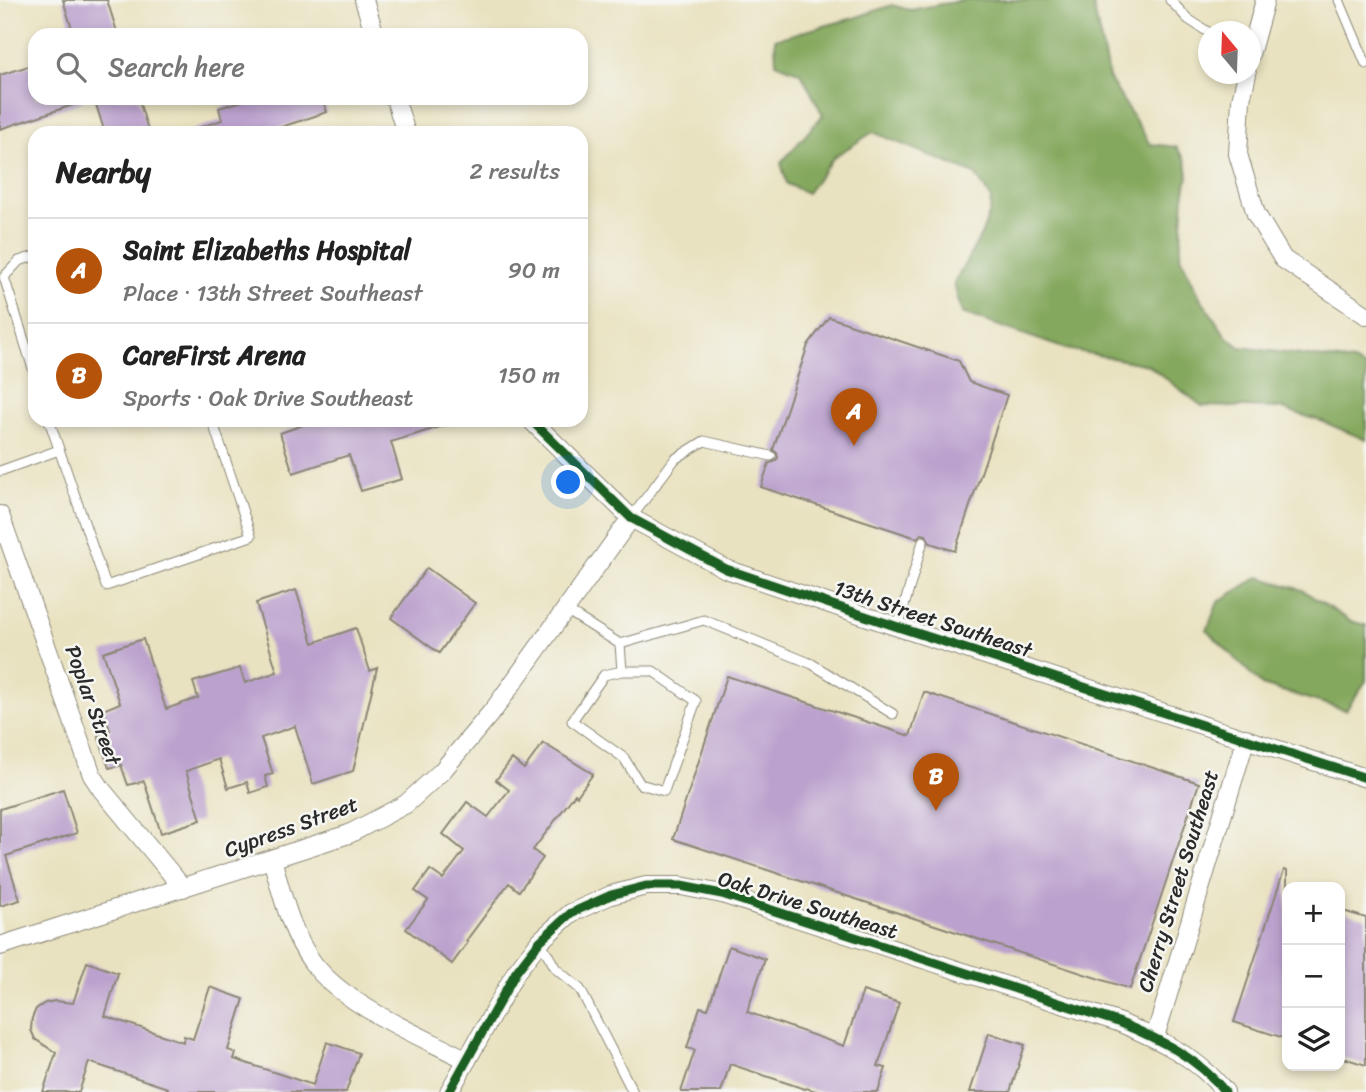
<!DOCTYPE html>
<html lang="en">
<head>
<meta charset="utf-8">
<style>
	body { margin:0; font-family:Sriracha,sans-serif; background:#f2f2f2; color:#222 }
	.controls { position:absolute; right:21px; bottom:21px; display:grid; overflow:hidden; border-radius:14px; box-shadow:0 4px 10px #0003 }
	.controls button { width:63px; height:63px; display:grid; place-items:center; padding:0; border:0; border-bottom:2px solid #e0e0e0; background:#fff; color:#222; font:35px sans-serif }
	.compass { position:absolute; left:1198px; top:21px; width:63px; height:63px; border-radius:50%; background:#fff; box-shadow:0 4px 10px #0003; rotate:341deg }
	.you { position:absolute; left:569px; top:483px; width:24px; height:24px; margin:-18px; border:5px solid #fff; border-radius:50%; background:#1a73e8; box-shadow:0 0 0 10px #1a73e833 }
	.badge { display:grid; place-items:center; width:46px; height:46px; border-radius:50%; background:#b45309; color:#fff; font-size:23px; font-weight:700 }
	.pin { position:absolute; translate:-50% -58px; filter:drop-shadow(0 2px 4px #0008) }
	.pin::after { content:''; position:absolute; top:37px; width:24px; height:21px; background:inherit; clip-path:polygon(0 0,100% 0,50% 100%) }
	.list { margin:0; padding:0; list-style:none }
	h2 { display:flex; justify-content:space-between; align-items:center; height:91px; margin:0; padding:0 28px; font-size:30px }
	h2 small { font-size:23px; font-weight:400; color:#767676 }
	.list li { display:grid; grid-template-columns:46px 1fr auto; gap:21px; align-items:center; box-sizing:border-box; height:105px; padding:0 28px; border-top:2px solid #e0e0e0 }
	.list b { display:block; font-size:26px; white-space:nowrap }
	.list p { margin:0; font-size:23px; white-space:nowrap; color:#767676 }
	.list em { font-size:23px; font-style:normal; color:#767676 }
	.icon { flex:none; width:38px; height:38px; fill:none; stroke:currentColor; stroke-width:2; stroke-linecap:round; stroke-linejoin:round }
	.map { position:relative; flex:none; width:1366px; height:1092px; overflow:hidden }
	.search { position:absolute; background:#fff; box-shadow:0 4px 10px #0003; left:28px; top:28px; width:560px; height:77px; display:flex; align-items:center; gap:18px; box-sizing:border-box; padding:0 24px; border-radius:21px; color:#767676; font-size:26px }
	.panel { position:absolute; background:#fff; box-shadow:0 4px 10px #0003; left:28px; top:126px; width:560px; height:301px; border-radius:21px }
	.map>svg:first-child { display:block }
	.forest { fill:#84a85d; stroke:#586a44; stroke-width:2 }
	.building { fill:#bba1cd }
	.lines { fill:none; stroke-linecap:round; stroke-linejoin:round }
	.lane-casing { stroke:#8a8676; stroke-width:11 }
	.street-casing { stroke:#8a8676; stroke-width:20 }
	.lane { stroke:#fff; stroke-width:9 }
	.street { stroke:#fff; stroke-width:18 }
	.cycleway-casing { stroke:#f6f6f2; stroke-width:13 }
	.cycleway { stroke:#1b5e20; stroke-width:9 }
	.labels { text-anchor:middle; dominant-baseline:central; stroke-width:5; stroke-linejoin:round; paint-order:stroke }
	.street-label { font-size:21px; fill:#2b2b2b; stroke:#f6f6f2 }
</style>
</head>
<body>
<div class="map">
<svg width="1366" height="1092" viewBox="0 0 1366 1092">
	<rect width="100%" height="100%" fill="#f6f6f2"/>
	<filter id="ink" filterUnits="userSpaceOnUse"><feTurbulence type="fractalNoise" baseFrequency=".0143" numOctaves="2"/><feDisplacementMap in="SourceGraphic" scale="14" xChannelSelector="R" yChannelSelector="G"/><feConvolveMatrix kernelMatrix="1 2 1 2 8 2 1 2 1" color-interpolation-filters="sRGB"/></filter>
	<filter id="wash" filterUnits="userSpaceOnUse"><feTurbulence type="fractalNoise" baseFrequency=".00686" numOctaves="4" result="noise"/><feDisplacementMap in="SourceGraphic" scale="28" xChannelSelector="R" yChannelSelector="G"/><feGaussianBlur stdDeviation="1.57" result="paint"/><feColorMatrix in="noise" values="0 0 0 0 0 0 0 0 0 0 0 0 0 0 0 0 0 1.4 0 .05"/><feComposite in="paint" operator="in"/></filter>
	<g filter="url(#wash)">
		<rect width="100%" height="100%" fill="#e9e2c0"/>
		<g class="forest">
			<path d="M 964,0 L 1092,0 L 1109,78 L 1150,144 L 1176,147 L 1186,161 L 1188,176 L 1184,197 L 1180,256 L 1201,299 L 1226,336 L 1240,347 L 1354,362 L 1366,368 L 1366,440 L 1324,422 L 1280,408 L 1202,406 L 1148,365 L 1066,349 L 962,313 L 954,284 L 981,235 L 990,212 L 991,198 L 975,174 L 873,132 L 834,157 L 807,193 L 787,184 L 781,163 L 823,115 L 801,73 L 776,63 L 775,39 L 854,18 L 892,5 L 910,10 Z"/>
			<path d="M 1259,577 L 1302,590 L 1350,621 L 1366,625 L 1366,681 L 1346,710 L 1262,685 L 1207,630 L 1218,602 Z"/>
		</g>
		<g id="blocks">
			<g class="building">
				<path d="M 63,0 L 107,0 L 118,35 L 74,35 Z"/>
				<path d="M 35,64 L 35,98 L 82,98 L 82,102 L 0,129 L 0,75 Z"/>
				<path d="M 94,98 L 138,98 L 149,133 L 105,133 Z"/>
				<path d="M 252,98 L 322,98 L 327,112 L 263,133 L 192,133 L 192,130 L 222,120 L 219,108 Z"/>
				<path d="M 829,317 L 959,361 L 969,382 L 1007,395 L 955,551 L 930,543 L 926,535 L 921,534 L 917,538 L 761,487 L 769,463 L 774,462 L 778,458 L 777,453 L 773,450 L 808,345 Z"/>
				<path d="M 317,420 L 448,420 L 449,424 L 391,442 L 402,479 L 361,491 L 349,455 L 293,473 L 280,433 Z"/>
				<path d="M 427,568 L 475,603 L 439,653 L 391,618 Z"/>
				<path d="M 296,590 L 313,643 L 356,628 L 370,671 L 377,668 L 353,771 L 313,784 L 295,726 L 261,738 L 273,774 L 265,776 L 268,787 L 250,793 L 247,782 L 228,788 L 219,759 L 186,771 L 201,820 L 161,833 L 144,781 L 128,785 L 121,765 L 109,768 L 98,735 L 110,730 L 103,710 L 120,703 L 103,652 L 143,639 L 166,709 L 198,698 L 193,682 L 240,668 L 245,683 L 277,672 L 256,603 Z"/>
				<path d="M 727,676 L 910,736 L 924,692 L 1199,783 L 1130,989 L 673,839 Z"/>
				<path d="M 543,743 L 593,774 L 577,796 L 575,794 L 533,850 L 543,858 L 519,891 L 509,883 L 466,941 L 468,942 L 452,964 L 406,929 L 428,900 L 415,891 L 430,870 L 443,879 L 464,851 L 443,834 L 467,802 L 488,817 L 509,790 L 496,780 L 512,759 L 524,769 Z"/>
				<path d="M 63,789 L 77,833 L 6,856 L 20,900 L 0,906 L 0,809 Z"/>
				<path d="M 1284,870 L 1287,871 L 1287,1039 L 1234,1022 Z"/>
				<path d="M 1340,910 L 1366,918 L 1366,1065 L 1340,1057 Z"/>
				<path d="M 729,946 L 765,959 L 747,1012 L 844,1046 L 863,991 L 899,1003 L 878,1066 L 886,1068 L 878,1092 L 820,1092 L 806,1088 L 805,1089 L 730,1064 L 721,1092 L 681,1092 L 695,1050 L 687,1048 L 700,1007 L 708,1009 Z"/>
				<path d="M 87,962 L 118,973 L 105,1016 L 183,1042 L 184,1036 L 193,1039 L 210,987 L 244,999 L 228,1050 L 236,1053 L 234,1059 L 313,1085 L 327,1042 L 359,1053 L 346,1092 L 166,1092 L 168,1088 L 89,1062 L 79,1092 L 43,1092 L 56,1053 L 35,1039 L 31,1030 L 32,1018 L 36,1009 L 45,1003 L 55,1001 L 73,1003 Z"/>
				<path d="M 989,1033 L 1025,1045 L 1010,1092 L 970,1092 Z"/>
			</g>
		</g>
	</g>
	<g filter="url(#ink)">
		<use href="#blocks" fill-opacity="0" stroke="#8a8676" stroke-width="2"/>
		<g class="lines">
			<g class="lane-casing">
				<g id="lane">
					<path d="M 1170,0 L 1188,19 L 1208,32"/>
					<path d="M 1339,0 L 1366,64"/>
					<path d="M 35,256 L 19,261 L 4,277 L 35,375"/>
					<path d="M 49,420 L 106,586 L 251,536 L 212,420"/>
					<path d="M 0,471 L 59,450"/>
					<path d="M 631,518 L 675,459 L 704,441 L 771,456"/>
					<path d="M 566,610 L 620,644 L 704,620 L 812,664 L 893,714"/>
					<path d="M 898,627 L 923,541"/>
					<path d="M 620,644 L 622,671 L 604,675 L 572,721 L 624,758 L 640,784 L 664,791 L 696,701 L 653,671 L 622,671"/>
					<path d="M 540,941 L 556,969 L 580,989 L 633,1092"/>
				</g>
			</g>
			<g class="street-casing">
				<g id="street">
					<path d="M 364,0 L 375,35"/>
					<path d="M 1250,55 L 1265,0"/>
					<path d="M 1247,74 L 1241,100 L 1238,154 L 1256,214 L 1283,259 L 1366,315"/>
					<path d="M 395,98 L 406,133"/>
					<path d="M 531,420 L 631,518 L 726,569 L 898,627 L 1366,778"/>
					<path d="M 0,515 L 92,775 L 102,790 L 183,888"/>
					<path d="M 272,859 C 282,894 291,934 313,963 C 345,1006 419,1035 467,1060"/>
					<path d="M 0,946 L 349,834 L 406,804 L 442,771 L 495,708 L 631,518"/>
					<path d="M 1155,1037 L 1246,738"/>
					<path d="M 449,1092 L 516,972 L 540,941 L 571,913 L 611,895 L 646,886 L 681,886 L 722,894 L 1118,1022 C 1157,1038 1199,1058 1225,1092"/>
				</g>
			</g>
			<use href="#lane" class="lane"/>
			<use href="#street" class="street"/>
			<g class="cycleway-casing">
				<g id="cycleway">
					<path d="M 531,420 L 631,518 L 726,569 L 898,627 L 1366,778"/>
					<path d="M 449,1092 L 516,972 L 540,941 L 571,913 L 611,895 L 646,886 L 681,886 L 722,894 L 1118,1022 C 1157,1038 1199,1058 1225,1092"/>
				</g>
			</g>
			<use href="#cycleway" class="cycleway"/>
		</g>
	</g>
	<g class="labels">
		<g class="street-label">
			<text transform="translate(933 619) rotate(18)">13th Street Southeast</text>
			<text transform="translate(93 705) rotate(70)">Poplar Street</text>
			<text transform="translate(291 827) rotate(-20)">Cypress Street</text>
			<text transform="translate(1178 881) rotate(-73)">Cherry Street Southeast</text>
			<text transform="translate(808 905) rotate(17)">Oak Drive Southeast</text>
		</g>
	</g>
</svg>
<div class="controls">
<button>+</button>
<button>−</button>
<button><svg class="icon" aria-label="layers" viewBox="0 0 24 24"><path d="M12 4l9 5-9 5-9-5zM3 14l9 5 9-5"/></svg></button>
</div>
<svg class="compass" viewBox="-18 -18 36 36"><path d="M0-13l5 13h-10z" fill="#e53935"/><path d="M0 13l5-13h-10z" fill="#767676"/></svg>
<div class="you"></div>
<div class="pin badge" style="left:854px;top:446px">A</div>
<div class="pin badge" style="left:936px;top:811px">B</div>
<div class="search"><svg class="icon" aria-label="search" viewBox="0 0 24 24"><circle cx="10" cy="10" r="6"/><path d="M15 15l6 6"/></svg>Search here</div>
<section class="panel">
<h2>Nearby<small>2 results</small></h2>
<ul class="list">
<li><span class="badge">A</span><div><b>Saint Elizabeths Hospital</b><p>Place · 13th Street Southeast</p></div><em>90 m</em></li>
<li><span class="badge">B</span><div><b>CareFirst Arena</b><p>Sports · Oak Drive Southeast</p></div><em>150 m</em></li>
</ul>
</section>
</div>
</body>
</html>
